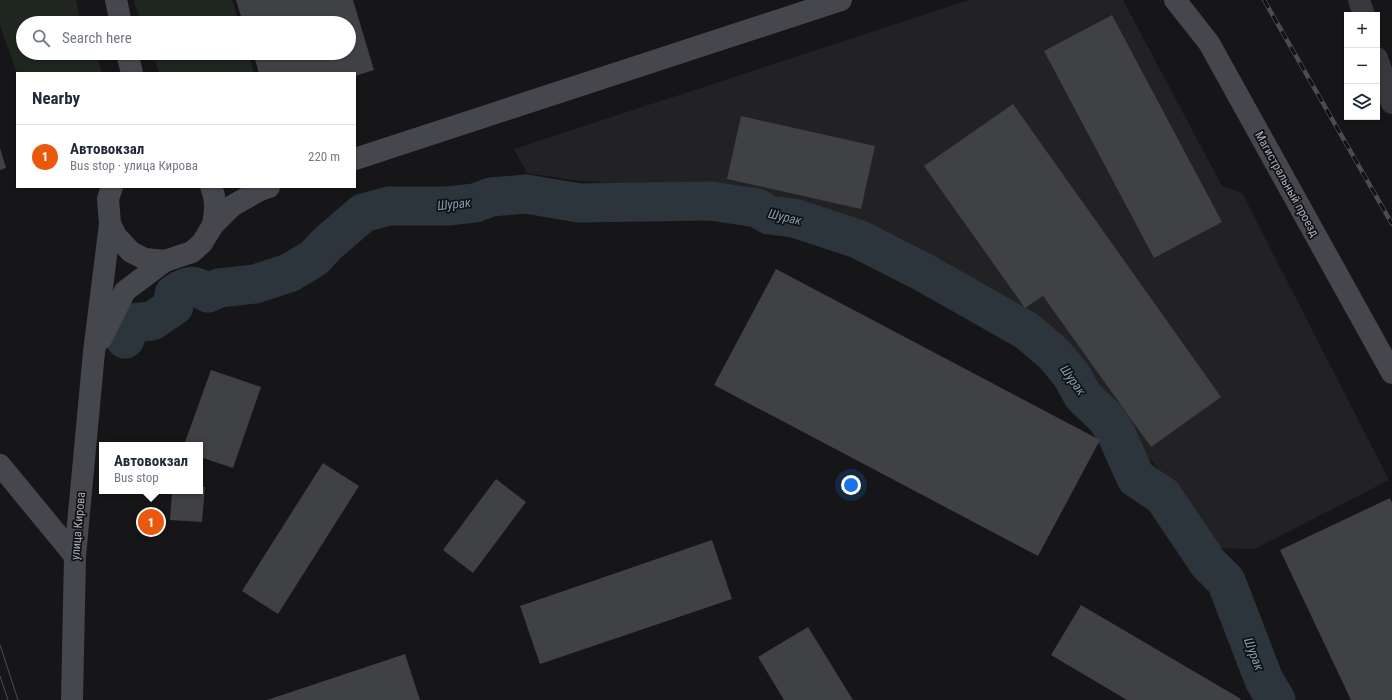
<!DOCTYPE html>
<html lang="en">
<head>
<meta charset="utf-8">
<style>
	body { margin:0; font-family:"Roboto Condensed",sans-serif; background:#f2f2f3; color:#1f2937 }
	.controls { position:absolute; right:12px; top:12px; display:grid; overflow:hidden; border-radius:0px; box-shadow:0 1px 3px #0004 }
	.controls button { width:36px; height:36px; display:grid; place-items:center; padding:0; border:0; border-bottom:1px solid #e0e1e3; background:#fff; color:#1f2937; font:20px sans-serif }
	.you { position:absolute; left:851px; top:485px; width:14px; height:14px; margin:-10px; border:3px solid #fff; border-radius:50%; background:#1a73e8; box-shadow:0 0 0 6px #1a73e833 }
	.badge { display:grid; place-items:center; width:26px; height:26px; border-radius:50%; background:#ea580c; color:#fff; font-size:13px; font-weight:700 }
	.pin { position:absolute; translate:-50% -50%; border:2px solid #fff; box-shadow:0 1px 4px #0006 }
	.popup { position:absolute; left:99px; top:442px; width:104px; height:52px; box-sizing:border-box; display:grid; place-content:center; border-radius:0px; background:#fff; filter:drop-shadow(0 1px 3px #0005); font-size:13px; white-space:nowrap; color:#747a83 }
	.popup b { font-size:15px; color:#1f2937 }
	.popup::after { content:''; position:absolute; left:50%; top:100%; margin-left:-8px; border:8px solid transparent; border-top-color:#fff }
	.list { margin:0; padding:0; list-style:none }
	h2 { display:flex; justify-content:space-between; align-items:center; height:52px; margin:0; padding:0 16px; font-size:17px }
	h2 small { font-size:13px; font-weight:400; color:#747a83 }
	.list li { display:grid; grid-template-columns:26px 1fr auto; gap:12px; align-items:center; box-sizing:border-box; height:64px; padding:0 16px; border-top:1px solid #e0e1e3 }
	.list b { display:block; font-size:15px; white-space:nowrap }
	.list p { margin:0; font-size:13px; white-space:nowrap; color:#747a83 }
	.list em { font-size:13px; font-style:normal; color:#747a83 }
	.icon { flex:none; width:22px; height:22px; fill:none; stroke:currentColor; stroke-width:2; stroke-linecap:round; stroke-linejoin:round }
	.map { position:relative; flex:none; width:1392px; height:700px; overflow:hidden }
	.search { position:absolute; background:#fff; box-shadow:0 1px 3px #0004; left:16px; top:16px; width:340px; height:44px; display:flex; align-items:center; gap:10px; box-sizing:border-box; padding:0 14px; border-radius:22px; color:#747a83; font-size:15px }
	.panel { position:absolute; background:#fff; box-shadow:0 1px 3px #0004; left:16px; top:72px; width:340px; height:116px; border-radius:0px }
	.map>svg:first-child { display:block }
	.built { fill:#222225 }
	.green { fill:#1e261f }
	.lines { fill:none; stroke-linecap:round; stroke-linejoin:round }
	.river { stroke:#2c353c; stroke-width:39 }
	.building { fill:#404145 }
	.street { stroke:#37383d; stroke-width:22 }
	.secondary { stroke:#45474d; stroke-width:22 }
	.tram { stroke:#4a4c52; stroke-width:1 }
	.rail-casing { stroke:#4a4c52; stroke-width:4.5 }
	.rail { stroke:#111113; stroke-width:3; stroke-dasharray:9; stroke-linecap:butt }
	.labels { text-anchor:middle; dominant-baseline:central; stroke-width:3.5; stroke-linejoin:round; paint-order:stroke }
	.street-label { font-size:12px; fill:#a8adb8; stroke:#111113 }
	.water-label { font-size:13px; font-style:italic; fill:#7f9bb3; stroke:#111113 }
</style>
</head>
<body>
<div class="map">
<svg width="1392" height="700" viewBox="0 0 1392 700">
	<rect width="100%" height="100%" fill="#161618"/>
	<path class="built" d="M 969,0 L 1123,0 L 1222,186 L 1242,193 L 1389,480 L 1255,549 L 1219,548 L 1152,461 L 1129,441 L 1072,362 L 1044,334 L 999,307 L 884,242 L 775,204 L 687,189 L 573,180 L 527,173 L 514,149 Z"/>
	<g class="green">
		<path d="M 0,0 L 76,0 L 81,23 L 23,23 L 23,53 L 87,53 L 98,60 L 102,73 L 17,73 L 0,26 Z"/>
		<path d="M 135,0 L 232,0 L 239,23 L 142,23 L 134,2 Z"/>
		<path d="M 153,53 L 248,53 L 254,73 L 159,73 Z"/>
	</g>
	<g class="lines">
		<path class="river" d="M 125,339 L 131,323 L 152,321 L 174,306 L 174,294 C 188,284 194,284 208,293 L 219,288 L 255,284 L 289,273 L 314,258 L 327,244 L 363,213 L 389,206 L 447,206 L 475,203 L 491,197 L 526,194 L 579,203 L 711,201 L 757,208 L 769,215 L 794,218 L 858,239 L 923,272 L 1027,331 L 1054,354 L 1072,376 L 1083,396 L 1105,417 L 1115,431 L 1136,478 L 1163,496 L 1208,563 L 1226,581 L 1264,680 L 1276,700"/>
	</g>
	<g class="building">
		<path d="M 236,0 L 353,0 L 374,70 L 355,76 L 355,73 L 259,73 L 253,53 L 349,53 L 349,23 L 243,23 Z"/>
		<path d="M 1112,15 L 1222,222 L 1154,258 L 1044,51 Z"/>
		<path d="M 1013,104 L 1221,397 L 1151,447 L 1043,296 L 1025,308 L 924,166 Z"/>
		<path d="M 741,116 L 875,146 L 861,209 L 727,179 Z"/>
		<path d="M 0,148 L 6,168 L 0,170 Z"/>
		<path d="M 776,269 L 1100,440 L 1038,556 L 714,385 Z"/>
		<path d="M 211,370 L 261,387 L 233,468 L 200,457 L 200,445 L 184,445 Z"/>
		<path d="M 323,463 L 359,486 L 278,614 L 242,591 Z"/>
		<path d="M 496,479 L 526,502 L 473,573 L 443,550 Z"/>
		<path d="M 200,486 L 205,487 L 202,522 L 170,520 L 172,491 L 200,491 Z"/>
		<path d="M 1390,498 L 1392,503 L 1392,700 L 1351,700 L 1280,550 Z"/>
		<path d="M 712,540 L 732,599 L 540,664 L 520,606 Z"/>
		<path d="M 1081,605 L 1241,699 L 1240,700 L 1127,700 L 1051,655 Z"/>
		<path d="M 808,627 L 853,700 L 784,700 L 758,657 Z"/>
		<path d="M 405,654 L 420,700 L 267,700 Z"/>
	</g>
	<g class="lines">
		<g class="street">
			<path d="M 1359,0 L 1364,15"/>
			<path d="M 1377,58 L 1392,103"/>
		</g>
		<g class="secondary">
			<path d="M 116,0 L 121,23"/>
			<path d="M 1175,0 L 1209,43 L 1392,373"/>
			<path d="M 127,53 L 132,73"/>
			<path d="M 355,159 L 841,0"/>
			<path d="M 112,187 L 108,199 L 110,224 L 116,236 L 131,252 L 145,259 L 165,261 L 192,252 L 202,243 L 213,225 L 232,206 L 260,190 L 269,187"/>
			<path d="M 211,187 C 217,200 215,211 213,225"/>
			<path d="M 101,339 L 125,291 L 165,261"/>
			<path d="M 0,465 L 75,556"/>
			<path d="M 72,700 L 75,556 L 94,352 L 110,224"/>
		</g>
		<g class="tram">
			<path d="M 0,645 L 18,700"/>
			<path d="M 0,676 L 8,700"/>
		</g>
		<g class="rail-casing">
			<path id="rail" d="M 1264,0 L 1392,224"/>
		</g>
		<use href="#rail" class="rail"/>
	</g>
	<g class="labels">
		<g class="street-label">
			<text transform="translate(1287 184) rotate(61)">Магистральный проезд</text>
			<text transform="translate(78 526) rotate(-85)">улица Кирова</text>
		</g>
		<g class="water-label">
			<text transform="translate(454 204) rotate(-6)">Шурак</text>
			<text transform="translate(785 217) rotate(13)">Шурак</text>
			<text transform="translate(1073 380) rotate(54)">Шурак</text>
			<text transform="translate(1254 654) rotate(69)">Шурак</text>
		</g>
	</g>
</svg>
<div class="controls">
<button>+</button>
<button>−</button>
<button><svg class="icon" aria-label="layers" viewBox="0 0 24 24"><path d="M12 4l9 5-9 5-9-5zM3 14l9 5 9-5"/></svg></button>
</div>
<div class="you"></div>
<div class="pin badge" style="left:151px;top:522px">1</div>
<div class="popup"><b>Автовокзал</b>Bus stop</div>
<div class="search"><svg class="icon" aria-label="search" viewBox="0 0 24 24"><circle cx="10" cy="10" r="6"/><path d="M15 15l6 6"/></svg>Search here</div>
<section class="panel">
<h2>Nearby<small></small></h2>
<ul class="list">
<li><span class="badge">1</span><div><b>Автовокзал</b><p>Bus stop · улица Кирова</p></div><em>220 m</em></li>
</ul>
</section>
</div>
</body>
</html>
